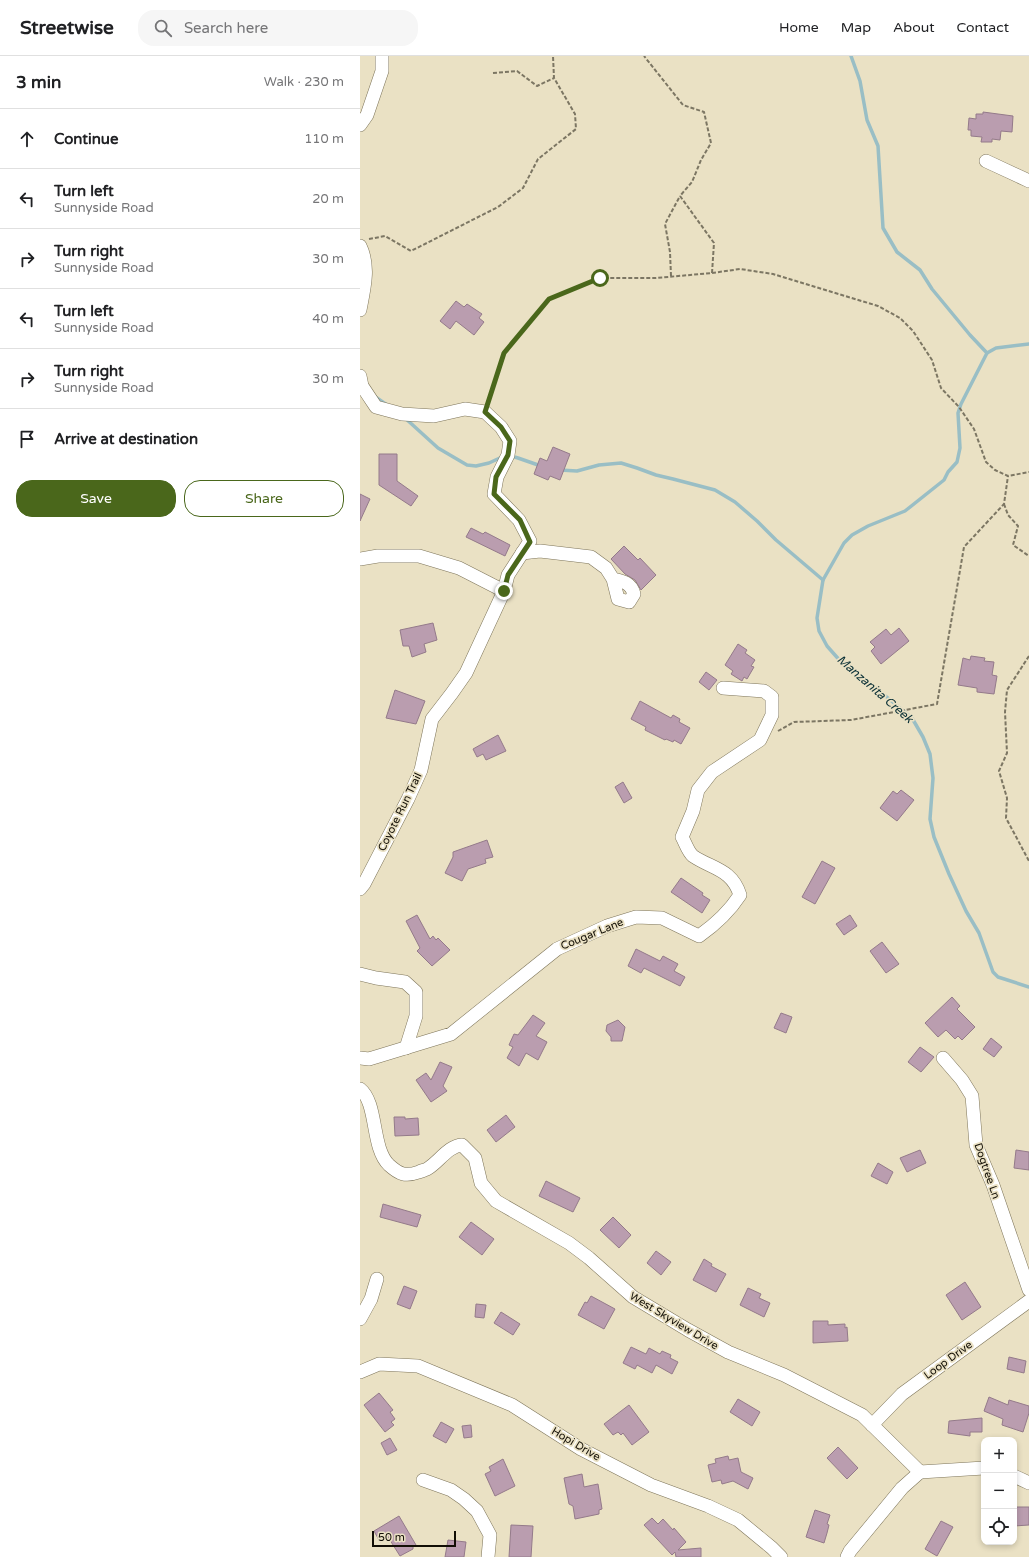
<!DOCTYPE html>
<html lang="en">
<head>
<meta charset="utf-8">
<style>
	body { margin:0; font-family:"Varela Round",sans-serif; background:#f6f6f6; color:#202124 }
	.controls { position:absolute; right:12px; bottom:12px; display:grid; overflow:hidden; border-radius:8px; box-shadow:0 2px 6px #0003 }
	.controls button { width:36px; height:36px; display:grid; place-items:center; padding:0; border:0; border-bottom:1px solid #e0e0e0; background:#fff; color:#202124; font:20px sans-serif }
	.scale { position:absolute; left:12px; bottom:10px; width:84px; box-sizing:border-box; padding-left:4px; border:2px solid #120e05; border-top:0; font-size:11px; line-height:14px; white-space:nowrap; color:#120e05; -webkit-text-stroke:3px #eae1c4; paint-order:stroke }
	.stop { position:absolute; width:12px; height:12px; margin:-9px; border:3px solid #4a671b; border-radius:50%; background:#fff }
	.stop.end { background:#4a671b; border-color:#fff; box-shadow:0 1px 4px #0008 }
	.list { margin:0; padding:0; list-style:none }
	h2 { display:flex; justify-content:space-between; align-items:center; height:52px; margin:0; padding:0 16px; font-size:17px }
	h2 small { font-size:13px; font-weight:400; color:#757577 }
	.list li { display:grid; grid-template-columns:26px 1fr auto; gap:12px; align-items:center; box-sizing:border-box; height:60px; padding:0 16px; border-top:1px solid #e0e0e0 }
	.list b { display:block; font-size:15px; white-space:nowrap }
	.list p { margin:0; font-size:13px; white-space:nowrap; color:#757577 }
	.list em { font-size:13px; font-style:normal; color:#757577 }
	.actions { display:flex; gap:8px; padding:12px 16px }
	.actions a { flex:1; padding:9px 0; border:1px solid #4a671b; border-radius:16px; text-align:center; font-size:14px; color:#4a671b }
	.actions .main { background:#4a671b; color:#fff }
	.icon { flex:none; width:22px; height:22px; fill:none; stroke:currentColor; stroke-width:2; stroke-linecap:round; stroke-linejoin:round }
	.map { position:relative; flex:none; width:669px; height:1501px; overflow:hidden }
	header { display:flex; align-items:center; gap:24px; box-sizing:border-box; height:56px; padding:0 20px; background:#fff; border-bottom:1px solid #e0e0e0 }
	header strong { font-size:19px }
	nav { display:flex; gap:22px; margin-inline-start:auto; font-size:14px }
	.search { width:280px; height:36px; background:#f6f6f6; display:flex; align-items:center; gap:10px; box-sizing:border-box; padding:0 14px; border-radius:16px; color:#757577; font-size:15px }
	main { display:flex }
	aside { flex:1; background:#fff }
	.map>svg:first-child { display:block }
	.lines { fill:none; stroke-linecap:round; stroke-linejoin:round }
	.stream { stroke:#99bec5; stroke-width:3.5 }
	.building { fill:#ba9daf; stroke:#947a8a }
	.street-casing { stroke:#7e755a; stroke-width:14 }
	.path { stroke:#7c7663; stroke-width:2; stroke-dasharray:4 2; stroke-linecap:butt }
	.street { stroke:#fff; stroke-width:13 }
	.route { stroke:#4a671b; stroke-width:5 }
	.labels { text-anchor:middle; dominant-baseline:central; stroke-width:3.5; stroke-linejoin:round; paint-order:stroke }
	.street-label { font-size:11px; fill:#120e05; stroke:#eae1c4 }
	.water-label { font-size:12px; font-style:italic; fill:#092f35; stroke:#eae1c4 }
</style>
</head>
<body>
<header>
<strong>Streetwise</strong>
<div class="search"><svg class="icon" aria-label="search" viewBox="0 0 24 24"><circle cx="10" cy="10" r="6"/><path d="M15 15l6 6"/></svg>Search here</div>
<nav><a>Home</a><a>Map</a><a>About</a><a>Contact</a></nav>
</header>
<main>
<aside>
<h2>3 min<small>Walk · 230 m</small></h2>
<ul class="list">
<li><svg class="icon" aria-label="ahead" viewBox="0 0 24 24"><path d="M12 20V5M6 11l6-6 6 6"/></svg><div><b>Continue</b></div><em>110 m</em></li>
<li><svg class="icon" aria-label="left" viewBox="0 0 24 24"><path d="M17 20v-9H6M10 6l-5 5 5 5"/></svg><div><b>Turn left</b><p>Sunnyside Road</p></div><em>20 m</em></li>
<li><svg class="icon" aria-label="right" viewBox="0 0 24 24"><path d="M7 20v-9h11M14 6l5 5-5 5"/></svg><div><b>Turn right</b><p>Sunnyside Road</p></div><em>30 m</em></li>
<li><svg class="icon" aria-label="left" viewBox="0 0 24 24"><path d="M17 20v-9H6M10 6l-5 5 5 5"/></svg><div><b>Turn left</b><p>Sunnyside Road</p></div><em>40 m</em></li>
<li><svg class="icon" aria-label="right" viewBox="0 0 24 24"><path d="M7 20v-9h11M14 6l5 5-5 5"/></svg><div><b>Turn right</b><p>Sunnyside Road</p></div><em>30 m</em></li>
<li><svg class="icon" aria-label="arrive" viewBox="0 0 24 24"><path d="M6 21V4h12l-3 4 3 4H6"/></svg><div><b>Arrive at destination</b></div></li>
</ul>
<div class="actions"><a class="main">Save</a><a>Share</a></div>
</aside>
<div class="map">
<svg width="669" height="1501" viewBox="0 0 669 1501">
	<rect width="100%" height="100%" fill="#eae1c4"/>
	<g class="lines">
		<g class="stream">
			<path d="M 491,0 L 500,25 L 507,64 L 518,90 L 523,172 L 537,196 L 560,214 L 572,233 L 610,279 L 627,297"/>
			<path d="M 669,288 L 636,292 L 627,297 L 601,348 L 598,357 L 600,392 L 597,406 L 588,416 L 584,424 L 545,455 L 508,470 L 492,479 L 484,487 L 463,524 L 457,562 L 459,575 L 467,590 L 482,607 L 511,628 L 552,662 L 563,681 L 570,698 L 573,722 L 570,763 L 574,781 L 589,818 L 606,855 L 619,877 L 633,916 L 638,921 L 669,931"/>
			<path d="M 14,340 L 27,349"/>
			<path d="M 45,362 L 78,392 L 107,409 L 116,410 L 129,407 L 142,401"/>
			<path d="M 151,400 L 158,402 L 181,410"/>
			<path d="M 200,414 L 217,415 L 239,409 L 261,407 L 277,412 L 296,419 L 313,423 L 355,434 L 375,446 L 397,465 L 416,484 L 463,524"/>
		</g>
	</g>
	<g class="building">
		<path d="M 623,56 L 653,60 L 652,76 L 641,75 L 640,84 L 632,83 L 632,86 L 621,86 L 622,81 L 611,80 L 611,74 L 608,74 L 609,62 L 616,63 L 616,58 L 623,58 Z"/>
		<path d="M 96,245 L 104,251 L 107,248 L 122,258 L 119,262 L 124,266 L 114,279 L 96,265 L 90,273 L 80,265 Z"/>
		<path d="M 193,391 L 210,398 L 200,424 L 190,420 L 188,424 L 174,418 L 180,402 L 187,405 Z"/>
		<path d="M 19,398 L 37,398 L 37,425 L 58,440 L 51,450 L 19,429 Z"/>
		<path d="M 0,438 L 10,443 L 0,465 Z"/>
		<path d="M 111,472 L 123,478 L 125,476 L 150,489 L 145,500 L 106,481 Z"/>
		<path d="M 264,490 L 278,504 L 280,502 L 296,519 L 281,534 L 275,524 L 265,518 L 251,503 Z"/>
		<path d="M 73,567 L 77,584 L 64,588 L 66,596 L 52,601 L 49,590 L 43,590 L 40,574 Z"/>
		<path d="M 539,572 L 549,585 L 521,608 L 511,595 L 515,591 L 510,586 L 526,573 L 531,579 Z"/>
		<path d="M 378,588 L 387,594 L 385,597 L 395,604 L 391,610 L 394,611 L 387,623 L 384,621 L 382,625 L 371,618 L 373,615 L 365,609 Z"/>
		<path d="M 611,600 L 625,602 L 624,605 L 634,606 L 632,619 L 637,620 L 634,638 L 617,636 L 617,632 L 598,629 L 603,602 L 610,604 Z"/>
		<path d="M 346,616 L 357,624 L 349,634 L 339,626 Z"/>
		<path d="M 35,634 L 65,645 L 56,668 L 26,662 Z"/>
		<path d="M 280,645 L 311,662 L 313,659 L 320,663 L 319,666 L 330,672 L 321,688 L 314,684 L 313,686 L 306,683 L 305,684 L 285,674 L 286,671 L 271,663 Z"/>
		<path d="M 138,679 L 146,695 L 126,704 L 123,698 L 117,701 L 113,693 Z"/>
		<path d="M 263,726 L 272,742 L 264,747 L 255,731 Z"/>
		<path d="M 541,734 L 554,744 L 537,765 L 520,752 L 533,735 L 537,738 Z"/>
		<path d="M 127,784 L 133,801 L 125,803 L 126,807 L 108,813 L 102,825 L 85,817 L 93,801 L 93,796 Z"/>
		<path d="M 462,805 L 475,812 L 455,848 L 442,841 Z"/>
		<path d="M 321,822 L 343,837 L 342,839 L 350,844 L 342,857 L 311,836 Z"/>
		<path d="M 57,859 L 70,883 L 73,880 L 76,884 L 78,882 L 90,894 L 72,910 L 57,895 L 60,892 L 46,865 Z"/>
		<path d="M 490,859 L 497,870 L 484,879 L 476,868 Z"/>
		<path d="M 522,886 L 539,908 L 526,917 L 510,895 Z"/>
		<path d="M 276,893 L 300,905 L 303,900 L 318,908 L 314,915 L 325,921 L 320,930 L 284,912 L 281,917 L 268,910 Z"/>
		<path d="M 592,941 L 600,950 L 597,953 L 615,971 L 602,984 L 598,980 L 595,983 L 586,974 L 578,981 L 565,967 Z"/>
		<path d="M 421,957 L 432,961 L 426,977 L 414,972 Z"/>
		<path d="M 173,959 L 185,967 L 176,980 L 187,986 L 178,1004 L 166,997 L 159,1010 L 147,1002 L 153,991 L 149,989 L 154,978 L 158,979 Z"/>
		<path d="M 258,964 L 265,971 L 262,985 L 251,985 L 251,981 L 246,975 L 247,969 Z"/>
		<path d="M 631,982 L 642,991 L 634,1001 L 623,993 Z"/>
		<path d="M 560,991 L 574,1001 L 561,1016 L 548,1006 Z"/>
		<path d="M 80,1006 L 92,1011 L 83,1030 L 87,1035 L 71,1046 L 56,1024 L 66,1017 L 71,1024 Z"/>
		<path d="M 146,1059 L 155,1071 L 136,1086 L 127,1074 Z"/>
		<path d="M 34,1061 L 45,1061 L 45,1063 L 58,1062 L 59,1079 L 35,1080 Z"/>
		<path d="M 560,1094 L 566,1107 L 547,1116 L 540,1102 Z"/>
		<path d="M 656,1094 L 669,1096 L 669,1114 L 654,1112 Z"/>
		<path d="M 518,1107 L 533,1116 L 527,1128 L 511,1120 Z"/>
		<path d="M 186,1125 L 220,1142 L 213,1156 L 179,1140 Z"/>
		<path d="M 23,1148 L 61,1159 L 57,1171 L 20,1161 Z"/>
		<path d="M 253,1161 L 271,1179 L 259,1192 L 240,1174 Z"/>
		<path d="M 111,1166 L 134,1183 L 122,1199 L 99,1181 Z"/>
		<path d="M 296,1195 L 311,1206 L 301,1219 L 287,1207 Z"/>
		<path d="M 344,1203 L 352,1208 L 351,1210 L 366,1218 L 356,1236 L 333,1224 Z"/>
		<path d="M 605,1226 L 621,1251 L 602,1264 L 586,1239 Z"/>
		<path d="M 44,1230 L 57,1235 L 50,1253 L 37,1248 Z"/>
		<path d="M 388,1232 L 401,1238 L 399,1242 L 410,1247 L 404,1261 L 380,1249 Z"/>
		<path d="M 231,1240 L 255,1253 L 244,1273 L 218,1259 L 225,1246 L 227,1247 Z"/>
		<path d="M 116,1248 L 126,1249 L 124,1262 L 115,1261 Z"/>
		<path d="M 141,1256 L 160,1268 L 153,1279 L 134,1267 Z"/>
		<path d="M 453,1265 L 468,1265 L 468,1269 L 485,1268 L 485,1272 L 487,1271 L 488,1285 L 453,1287 Z"/>
		<path d="M 271,1291 L 286,1298 L 289,1292 L 300,1298 L 302,1295 L 311,1299 L 310,1302 L 318,1306 L 312,1318 L 296,1309 L 292,1317 L 277,1309 L 275,1313 L 263,1307 Z"/>
		<path d="M 649,1301 L 666,1305 L 664,1317 L 647,1313 Z"/>
		<path d="M 19,1337 L 33,1354 L 30,1356 L 35,1363 L 31,1366 L 34,1369 L 25,1376 L 4,1349 Z"/>
		<path d="M 629,1341 L 648,1349 L 649,1344 L 669,1350 L 669,1357 L 663,1376 L 642,1369 L 643,1363 L 624,1355 Z"/>
		<path d="M 378,1343 L 400,1356 L 392,1370 L 370,1356 Z"/>
		<path d="M 269,1349 L 289,1376 L 272,1389 L 263,1377 L 261,1379 L 258,1376 L 253,1379 L 244,1368 Z"/>
		<path d="M 622,1362 L 622,1376 L 610,1376 L 610,1380 L 588,1377 L 589,1365 Z"/>
		<path d="M 81,1366 L 94,1373 L 86,1387 L 73,1380 Z"/>
		<path d="M 111,1369 L 112,1381 L 104,1382 L 102,1370 Z"/>
		<path d="M 30,1382 L 37,1394 L 27,1399 L 21,1387 Z"/>
		<path d="M 478,1391 L 498,1412 L 487,1423 L 467,1402 Z"/>
		<path d="M 368,1400 L 369,1404 L 378,1402 L 381,1416 L 393,1422 L 388,1433 L 373,1425 L 362,1428 L 361,1424 L 352,1426 L 348,1409 L 356,1407 L 355,1403 Z"/>
		<path d="M 143,1403 L 155,1430 L 135,1440 L 125,1418 L 131,1415 L 129,1411 Z"/>
		<path d="M 222,1418 L 224,1431 L 238,1428 L 242,1453 L 239,1454 L 239,1458 L 215,1463 L 213,1450 L 209,1448 L 204,1422 Z"/>
		<path d="M 654,1451 L 669,1451 L 669,1469 L 654,1470 Z"/>
		<path d="M 455,1454 L 470,1459 L 467,1468 L 469,1469 L 467,1477 L 464,1487 L 446,1481 Z"/>
		<path d="M 39,1460 L 56,1489 L 53,1491 L 53,1493 L 40,1500 L 28,1481 L 20,1486 L 14,1475 Z"/>
		<path d="M 292,1462 L 298,1468 L 303,1463 L 313,1474 L 314,1472 L 326,1486 L 318,1494 L 341,1492 L 341,1501 L 316,1501 L 315,1496 L 312,1499 L 284,1469 Z"/>
		<path d="M 581,1465 L 593,1471 L 577,1500 L 565,1493 Z"/>
		<path d="M 151,1469 L 173,1470 L 171,1501 L 149,1501 Z"/>
		<path d="M 88,1484 L 106,1486 L 104,1501 L 85,1501 Z"/>
	</g>
	<g class="lines">
		<g class="street-casing">
			<g id="street">
				<path d="M 0,69 L 7,59 L 22,15 L 22,0"/>
				<path d="M 626,105 L 669,125"/>
				<path d="M 0,190 C 10,210 4,233 0,254"/>
				<path d="M 0,320 L 2,330 L 16,351 L 42,358 L 74,360 L 105,353 L 125,356 L 141,371 L 150,385 L 148,399 L 137,421 L 134,438 L 159,464 L 170,485 L 148,519 L 144,535"/>
				<path d="M 162,497 L 180,495 L 231,501 L 246,512 L 253,523 L 258,543 L 269,546 L 274,538 C 271,527 263,525 253,523"/>
				<path d="M 0,503 L 18,500 L 59,500 L 99,512 L 144,535 L 106,617 L 92,637 L 72,663 L 61,714 L 48,743 L 4,828 L 0,833"/>
				<path d="M 0,918 L 16,922 L 45,926 L 56,936 L 56,960 L 46,992"/>
				<path d="M 0,1002 L 9,1003 L 91,978 L 197,893 L 247,870 L 276,861 L 302,862 L 339,880 C 356,868 369,856 380,839 C 372,813 352,813 333,800 C 328,796 325,786 322,781 L 333,755 L 338,734 L 352,716 L 400,684 L 412,659 L 412,641 L 404,635 L 363,632"/>
				<path d="M 583,1002 L 602,1024 L 612,1040 L 616,1089 L 633,1129 L 669,1234"/>
				<path d="M 0,1033 C 18,1047 11,1092 29,1109 C 39,1118 45,1121 59,1116 C 61,1115 65,1114 67,1113 C 79,1106 88,1090 102,1089 L 115,1102 L 121,1127 L 136,1145 L 209,1187 L 229,1202 L 273,1241 L 328,1274 L 368,1296 L 424,1319 L 502,1359 L 560,1416 L 624,1412"/>
				<path d="M 0,1263 L 11,1243 L 17,1223"/>
				<path d="M 0,1316 L 19,1308 L 58,1310 L 152,1349 L 221,1393 L 291,1429 L 348,1450 L 378,1464 L 412,1492 L 421,1501"/>
				<path d="M 512,1369 L 542,1338 L 669,1245"/>
				<path d="M 654,1420 L 669,1427"/>
				<path d="M 63,1424 L 91,1434 L 104,1443 L 117,1455 L 130,1479 L 128,1501"/>
				<path d="M 487,1501 L 490,1495 L 542,1432 L 560,1416"/>
			</g>
		</g>
		<g class="path">
			<path d="M 133,17 L 157,15 L 177,30 L 194,22"/>
			<path d="M 9,183 L 25,180 L 51,195 L 138,151 L 163,132 L 178,103 L 216,73 L 215,58 L 194,22 L 193,0"/>
			<path d="M 352,217 L 380,213 L 413,218 L 518,250 L 540,262 L 553,275 L 572,304 L 581,332 L 599,351 L 614,373 L 626,406 L 635,414 L 648,420 L 669,416"/>
			<path d="M 311,220 L 310,196 L 305,168 L 320,140"/>
			<path d="M 129,345 L 144,297 L 189,243 L 240,222 L 296,222 L 352,217 L 354,187 L 320,140 L 332,126 L 341,104 L 351,87 L 344,56 L 323,49 L 284,0"/>
			<path d="M 644,448 L 648,459 L 658,470 L 653,489 L 669,500"/>
			<path d="M 669,600 L 647,634 L 645,656 L 647,697 L 639,715 L 647,742 L 646,762 L 669,805"/>
			<path d="M 418,675 L 434,666 L 491,664 L 577,648 L 604,491 L 644,448 L 648,420"/>
		</g>
		<use href="#street" class="street"/>
	</g>
	<g class="lines">
		<path class="route" d="M 144,535 L 148,519 L 170,486 L 160,464 L 134,438 L 136,421 L 148,399 L 150,385 L 141,371 L 125,356 L 144,297 L 189,243 L 240,222"/>
	</g>
	<g class="labels">
		<g class="street-label">
			<text transform="translate(40 756) rotate(-64)">Coyote Run Trail</text>
			<text transform="translate(232 878) rotate(-22)">Cougar Lane</text>
			<text transform="translate(627 1115) rotate(71)">Dogtree Ln</text>
			<text transform="translate(314 1265) rotate(31)">West Skyview Drive</text>
			<text transform="translate(588 1304) rotate(-36)">Loop Drive</text>
			<text transform="translate(216 1388) rotate(31)">Hopi Drive</text>
		</g>
		<g class="water-label">
			<text transform="translate(515 633) rotate(41)">Manzanita Creek</text>
		</g>
	</g>
</svg>
<div class="controls">
<button>+</button>
<button>−</button>
<button><svg class="icon" aria-label="locate" viewBox="0 0 24 24"><circle cx="12" cy="12" r="6"/><path d="M12 2v4M12 18v4M2 12h4M18 12h4"/></svg></button>
</div>
<div class="scale">50 m</div>
<div class="stop" style="left:240px;top:222px"></div>
<div class="stop end" style="left:144px;top:535px"></div>
</div>
</main>
</body>
</html>
